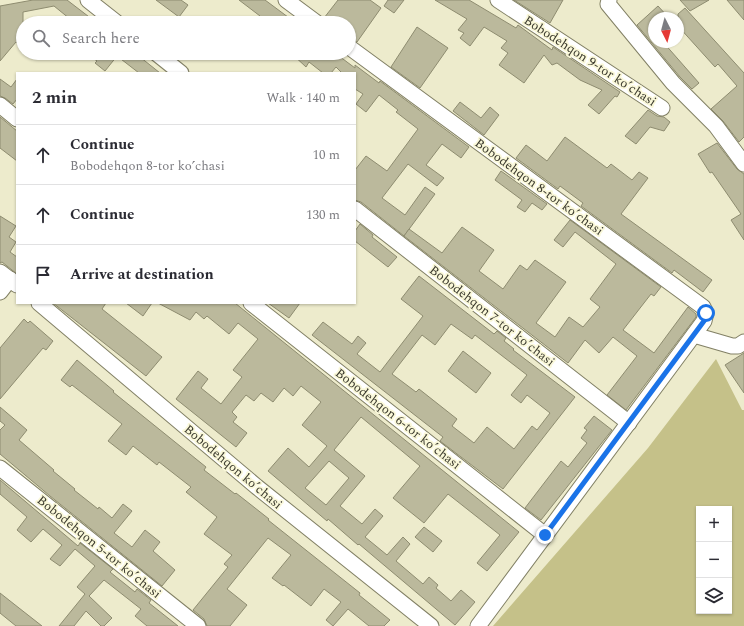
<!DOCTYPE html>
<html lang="en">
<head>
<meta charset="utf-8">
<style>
	body { margin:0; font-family:Spectral,serif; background:#f7f7f7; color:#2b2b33 }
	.controls { position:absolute; right:12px; bottom:12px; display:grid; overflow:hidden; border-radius:0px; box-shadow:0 1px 3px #0004 }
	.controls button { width:36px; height:36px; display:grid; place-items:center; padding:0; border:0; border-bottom:1px solid #e1e1e2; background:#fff; color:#2b2b33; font:20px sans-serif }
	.compass { position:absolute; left:648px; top:12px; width:36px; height:36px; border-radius:50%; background:#fff; box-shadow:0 1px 3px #0004; rotate:174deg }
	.stop { position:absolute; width:12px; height:12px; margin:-9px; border:3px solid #1a73e8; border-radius:50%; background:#fff }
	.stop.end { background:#1a73e8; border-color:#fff; box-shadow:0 1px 4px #0008 }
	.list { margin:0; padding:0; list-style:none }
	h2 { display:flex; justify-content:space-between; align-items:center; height:52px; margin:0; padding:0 16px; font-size:17px }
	h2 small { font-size:13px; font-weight:400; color:#7c7c81 }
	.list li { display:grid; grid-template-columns:26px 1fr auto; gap:12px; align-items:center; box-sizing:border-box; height:60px; padding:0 16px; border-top:1px solid #e1e1e2 }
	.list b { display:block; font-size:15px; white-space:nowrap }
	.list p { margin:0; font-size:13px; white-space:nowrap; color:#7c7c81 }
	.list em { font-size:13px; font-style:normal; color:#7c7c81 }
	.icon { flex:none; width:22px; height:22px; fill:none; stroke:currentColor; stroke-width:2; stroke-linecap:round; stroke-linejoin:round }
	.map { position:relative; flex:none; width:744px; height:626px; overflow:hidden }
	.search { position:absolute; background:#fff; box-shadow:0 1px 3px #0004; left:16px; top:16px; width:340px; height:44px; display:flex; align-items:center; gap:10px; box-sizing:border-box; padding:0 14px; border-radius:22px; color:#7c7c81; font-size:15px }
	.panel { position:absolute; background:#fff; box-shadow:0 1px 3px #0004; left:16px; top:72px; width:340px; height:232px; border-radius:0px }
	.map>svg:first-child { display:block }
	.green { fill:#c5c189; fill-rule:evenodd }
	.building { fill:#bbb99c; stroke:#8e8c70; fill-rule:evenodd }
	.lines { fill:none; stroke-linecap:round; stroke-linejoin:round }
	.street-casing { stroke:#828065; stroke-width:17 }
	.street { stroke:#fff; stroke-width:15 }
	.route { stroke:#1a73e8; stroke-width:5 }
	.labels { text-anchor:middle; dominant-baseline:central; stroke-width:3.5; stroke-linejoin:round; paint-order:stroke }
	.street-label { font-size:13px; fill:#3b3a2e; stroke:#faf8d9 }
</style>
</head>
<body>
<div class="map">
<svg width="744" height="626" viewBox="0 0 744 626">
	<rect width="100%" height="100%" fill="#edebcc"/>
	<path class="green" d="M 716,359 L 742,410 L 744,410 L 744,626 L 493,626 L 648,448 ZM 699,509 L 729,509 L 729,611 L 699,611 Z"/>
	<g class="building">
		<path d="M 33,0 L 67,0 L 97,23 L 66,23 L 70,19 L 54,6 L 23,12 L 23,47 L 16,42 L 0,61 L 0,6 Z"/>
		<path d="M 156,0 L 181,0 L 188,5 L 179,17 Z"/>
		<path d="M 239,0 L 265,0 L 296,23 L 254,23 L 260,16 Z"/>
		<path d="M 338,0 L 370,0 L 381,8 L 357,42 L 349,38 L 349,23 L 326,23 L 324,18 Z"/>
		<path d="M 388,0 L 404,0 L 394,13 L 384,6 Z"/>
		<path d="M 435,0 L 469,0 L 516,28 L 518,25 L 552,50 L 553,47 L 620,92 L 617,97 L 615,96 L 599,114 L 588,105 L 602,90 L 580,80 L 557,63 L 552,65 L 544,55 L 524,83 L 499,65 L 508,53 L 501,48 L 507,41 L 484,27 L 470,46 L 460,38 L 464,33 L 458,30 L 467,19 Z"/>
		<path d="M 514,0 L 563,0 L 550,23 Z"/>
		<path d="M 680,0 L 709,0 L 690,11 Z"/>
		<path d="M 727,0 L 744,0 L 744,20 Z"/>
		<path d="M 658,6 L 669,18 L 654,18 L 654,42 L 663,42 L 699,83 L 692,89 L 680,77 L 637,25 Z"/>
		<path d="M 685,8 L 744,73 L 744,137 L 739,142 L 723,121 L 711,109 L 737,86 L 718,64 L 715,67 L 678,26 L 678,14 Z"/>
		<path d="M 417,27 L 448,48 L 420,88 L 391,67 Z"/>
		<path d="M 86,53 L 135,53 L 160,73 L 139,73 L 117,56 L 105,71 L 95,63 L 97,61 Z"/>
		<path d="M 291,53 L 335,53 L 355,68 L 355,65 L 379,83 L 380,81 L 469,147 L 461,158 L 442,144 L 426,165 L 444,178 L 437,186 L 408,164 L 382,198 L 405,215 L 425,187 L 435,194 L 404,236 L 361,202 L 355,200 L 355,170 L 366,156 L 387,171 L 418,129 L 396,112 L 398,110 L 379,95 L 366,112 L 356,104 L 363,94 L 355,89 L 355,73 L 342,73 L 336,67 L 331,73 L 323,73 L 309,62 L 306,67 Z"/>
		<path d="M 0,79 L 11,87 L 17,79 L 17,99 L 13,104 L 5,98 L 0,96 Z"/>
		<path d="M 460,102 L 481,118 L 490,107 L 499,115 L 484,135 L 453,111 Z"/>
		<path d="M 648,110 L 657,116 L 664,117 L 670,122 L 664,131 L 650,127 L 636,144 L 625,136 Z"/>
		<path d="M 0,117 L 17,131 L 17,161 L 0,148 Z"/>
		<path d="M 565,137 L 607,168 L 611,164 L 632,180 L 639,172 L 648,178 L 621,214 L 712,280 L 703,292 L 674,270 L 672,273 L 581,206 L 583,203 L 560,186 L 558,189 L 516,158 L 526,145 L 547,161 Z"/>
		<path d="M 717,143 L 737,169 L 744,174 L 744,240 L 731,220 L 741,214 L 712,172 L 710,173 L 698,154 Z"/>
		<path d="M 501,171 L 547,204 L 542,210 L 532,203 L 525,212 L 517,207 L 522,200 L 495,180 Z"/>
		<path d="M 0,216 L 16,226 L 9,237 L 16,242 L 10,252 L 17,257 L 17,274 L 2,262 L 0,263 Z"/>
		<path d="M 570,220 L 661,287 L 654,296 L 651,294 L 623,330 L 654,353 L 688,307 L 696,314 L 696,317 L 626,410 L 607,395 L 637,356 L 613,337 L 599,353 L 585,340 L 568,363 L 404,236 L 409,229 L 442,253 L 462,227 L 494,250 L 479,271 L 503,289 L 520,265 L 527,270 L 535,260 L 566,282 L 536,323 L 555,337 L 569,317 L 583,327 L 600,307 L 590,299 L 616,264 L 575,232 L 563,247 L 554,240 Z"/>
		<path d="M 360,224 L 373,235 L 372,237 L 397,257 L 388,267 L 355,241 L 355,231 Z"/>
		<path d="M 419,276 L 494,334 L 497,331 L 506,338 L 504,341 L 514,349 L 513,350 L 575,397 L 503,489 L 440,441 L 443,437 L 312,335 L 323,322 L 352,344 L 358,336 L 366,343 L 357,354 L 380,372 L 423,316 L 401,299 ZM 451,324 L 472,339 L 475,335 L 527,375 L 511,395 L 521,403 L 527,395 L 550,413 L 537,430 L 532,426 L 514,449 L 487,427 L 474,443 L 452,426 L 457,419 L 419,389 L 416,392 L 392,374 L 422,335 L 435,345 Z"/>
		<path d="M 53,303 L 106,303 L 102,309 L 162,357 L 146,376 Z"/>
		<path d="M 126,303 L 152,303 L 143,316 Z"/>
		<path d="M 158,303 L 235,303 L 519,532 L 487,571 L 477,563 L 500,535 L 448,494 L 424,523 L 393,498 L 420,466 L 361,417 L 334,450 L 365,476 L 340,506 L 362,524 L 375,509 L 383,516 L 365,537 L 387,555 L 403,537 L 410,544 L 396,561 L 423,584 L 429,577 L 438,585 L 436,588 L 451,601 L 461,590 L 475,602 L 455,625 L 359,544 L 358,545 L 328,519 L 327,521 L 268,471 L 288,448 L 309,467 L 327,446 L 302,425 L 321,402 L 301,386 L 293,396 L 284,388 L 273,402 L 261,393 L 254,401 L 246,395 L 232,412 L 237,417 L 233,422 L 247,433 L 236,447 L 176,399 L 198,371 L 208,379 L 201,388 L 221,404 L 242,377 L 233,370 L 258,339 L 238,323 L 229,334 L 207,316 L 204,319 L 196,312 L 190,320 ZM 329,461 L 349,478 L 326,505 L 305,488 Z"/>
		<path d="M 268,303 L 300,303 L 289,318 Z"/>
		<path d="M 24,319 L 28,323 L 30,321 L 53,341 L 46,350 L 43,348 L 0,399 L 0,348 Z"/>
		<path d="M 463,351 L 491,373 L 476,393 L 448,371 Z"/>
		<path d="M 744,353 L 744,393 L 725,365 Z"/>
		<path d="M 77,360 L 114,391 L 113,392 L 206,467 L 204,470 L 235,494 L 236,493 L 269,519 L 268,520 L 360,593 L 359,595 L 390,620 L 384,626 L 369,626 L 348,609 L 333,626 L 326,620 L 341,602 L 324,589 L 311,606 L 284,585 L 283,586 L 272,578 L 291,555 L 268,538 L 227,589 L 247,605 L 230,626 L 207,626 L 204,619 L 193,610 L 228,567 L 224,564 L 232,555 L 204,534 L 217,517 L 186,492 L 191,487 L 159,462 L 157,465 L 133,446 L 126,455 L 108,441 L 122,424 L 72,385 L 70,387 L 61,380 Z"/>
		<path d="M 0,407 L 27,430 L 19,440 L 54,470 L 53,471 L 75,489 L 74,490 L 98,509 L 99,507 L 112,518 L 123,504 L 132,511 L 114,533 L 132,547 L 145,530 L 160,542 L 153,551 L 175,570 L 162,586 L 50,496 L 0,454 L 0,430 L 5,425 L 0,421 Z"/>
		<path d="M 594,416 L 612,430 L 541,520 L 525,508 L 561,461 L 568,467 L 587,443 L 581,438 L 587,430 L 584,428 Z"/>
		<path d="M 0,480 L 78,546 L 80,543 L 113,569 L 110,572 L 135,592 L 137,589 L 151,600 L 149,603 L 178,626 L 147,626 L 135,616 L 141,609 L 104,580 L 89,596 L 112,618 L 104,626 L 101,626 L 86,611 L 74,626 L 59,626 L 85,594 L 77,587 L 95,566 L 75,549 L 60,566 L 50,559 L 62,545 L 43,529 L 31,542 L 17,530 L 27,517 L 0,494 Z"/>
		<path d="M 424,527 L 442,541 L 433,552 L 415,537 Z"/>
		<path d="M 0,593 L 19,608 L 42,626 L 16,626 L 0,613 Z"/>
	</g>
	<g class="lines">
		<g class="street-casing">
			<g id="street">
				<path d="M 88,0 L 117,23"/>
				<path d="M 286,0 L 317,23"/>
				<path d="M 498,0 L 662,108"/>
				<path d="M 609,0 L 608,4 L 673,83 L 716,126 L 744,164"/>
				<path d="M 349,47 L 703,307 L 706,313 L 704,321 L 478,626"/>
				<path d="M 156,53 L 181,73"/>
				<path d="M 0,105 L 17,119"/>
				<path d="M 355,209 L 629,423"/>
				<path d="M 0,272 L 17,285"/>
				<path d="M 0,292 L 10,279"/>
				<path d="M 39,303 L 257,487 L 431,626"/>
				<path d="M 251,303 L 545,535"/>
				<path d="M 694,335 L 732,346 L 738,346 L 744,342"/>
				<path d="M 0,468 L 198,626"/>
			</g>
		</g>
		<use href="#street" class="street"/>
	</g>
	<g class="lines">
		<path class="route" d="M 545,535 L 704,321 L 706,313"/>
	</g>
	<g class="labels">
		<g class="street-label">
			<text transform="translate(590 61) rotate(33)">Bobodehqon 9-tor koʼchasi</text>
			<text transform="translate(539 187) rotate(36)">Bobodehqon 8-tor koʼchasi</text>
			<text transform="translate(492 316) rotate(38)">Bobodehqon 7-tor koʼchasi</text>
			<text transform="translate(398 419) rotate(38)">Bobodehqon 6-tor koʼchasi</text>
			<text transform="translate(233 467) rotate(40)">Bobodehqon koʼchasi</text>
			<text transform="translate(99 547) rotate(39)">Bobodehqon 5-tor koʼchasi</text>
		</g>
	</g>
</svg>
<div class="controls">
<button>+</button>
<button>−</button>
<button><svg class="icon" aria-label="layers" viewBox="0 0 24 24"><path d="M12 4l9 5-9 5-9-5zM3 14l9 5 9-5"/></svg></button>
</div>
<svg class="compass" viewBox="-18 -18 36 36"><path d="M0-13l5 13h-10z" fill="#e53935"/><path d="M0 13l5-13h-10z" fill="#7c7c81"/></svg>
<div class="stop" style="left:706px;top:313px"></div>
<div class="stop end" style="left:545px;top:535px"></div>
<div class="search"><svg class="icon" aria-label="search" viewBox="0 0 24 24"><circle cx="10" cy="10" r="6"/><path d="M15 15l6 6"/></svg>Search here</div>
<section class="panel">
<h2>2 min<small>Walk · 140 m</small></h2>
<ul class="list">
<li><svg class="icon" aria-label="ahead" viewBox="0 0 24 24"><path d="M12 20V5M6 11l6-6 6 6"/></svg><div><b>Continue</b><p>Bobodehqon 8-tor koʼchasi</p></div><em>10 m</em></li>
<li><svg class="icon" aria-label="ahead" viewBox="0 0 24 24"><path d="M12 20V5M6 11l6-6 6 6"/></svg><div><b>Continue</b></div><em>130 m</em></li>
<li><svg class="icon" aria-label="arrive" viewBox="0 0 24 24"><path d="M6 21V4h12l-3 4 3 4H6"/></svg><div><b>Arrive at destination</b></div></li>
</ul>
</section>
</div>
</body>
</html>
